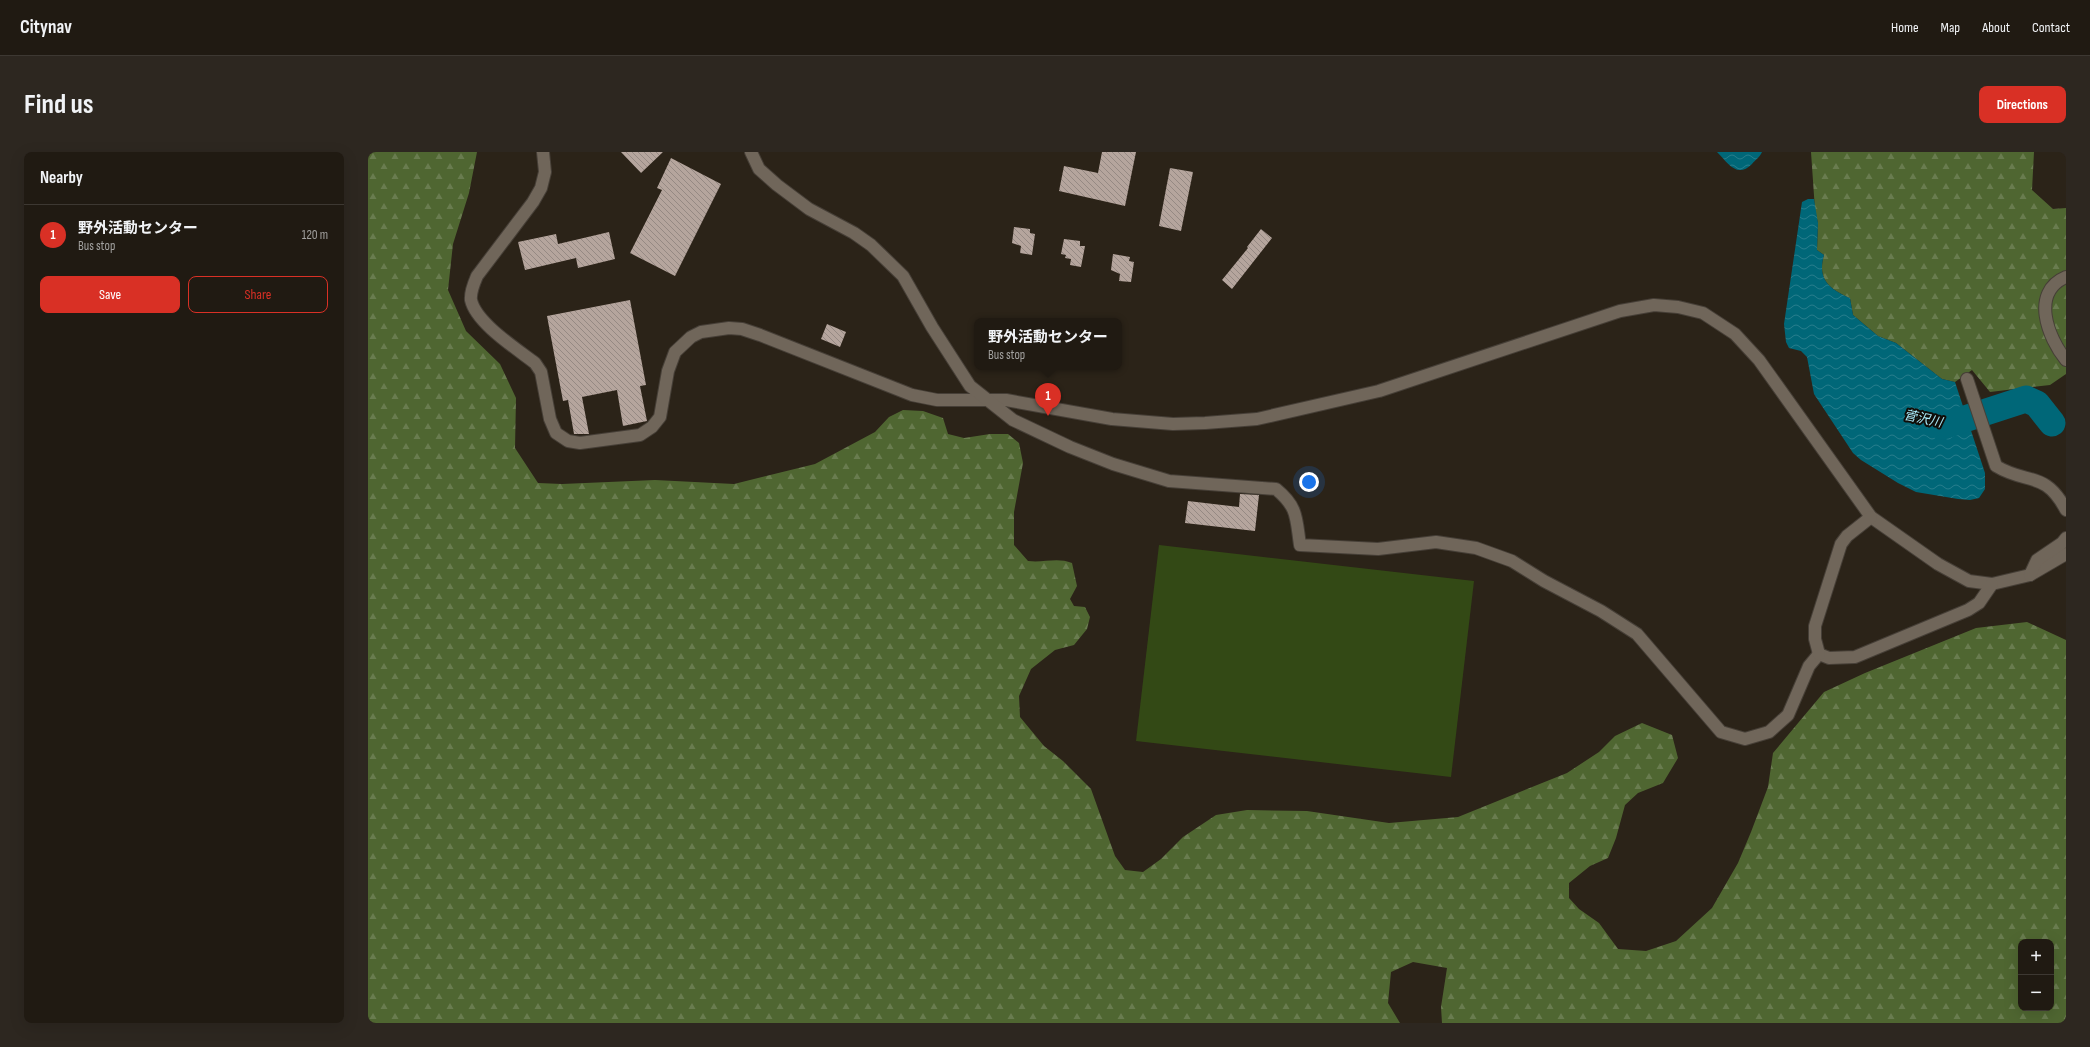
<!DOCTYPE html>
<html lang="en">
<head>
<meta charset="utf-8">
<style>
	body { margin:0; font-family:"Sofia Sans Condensed","Noto Sans JP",sans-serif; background:#2d2720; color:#f1f3f6 }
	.controls { position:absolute; right:12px; bottom:12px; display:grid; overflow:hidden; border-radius:8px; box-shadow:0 4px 16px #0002 }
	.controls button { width:36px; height:36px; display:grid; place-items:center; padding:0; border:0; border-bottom:1px solid #3d3832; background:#201a12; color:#f1f3f6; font:20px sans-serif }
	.you { position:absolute; left:941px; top:330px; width:14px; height:14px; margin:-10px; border:3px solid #fff; border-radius:50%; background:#1a73e8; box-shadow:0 0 0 6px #1a73e833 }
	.badge { display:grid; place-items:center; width:26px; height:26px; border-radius:50%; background:#d93025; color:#fff; font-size:13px; font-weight:700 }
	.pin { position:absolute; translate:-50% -33px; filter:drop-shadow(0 1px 2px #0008) }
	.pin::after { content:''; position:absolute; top:21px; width:14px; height:12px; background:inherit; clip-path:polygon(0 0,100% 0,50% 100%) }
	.popup { position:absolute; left:606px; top:166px; width:148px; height:52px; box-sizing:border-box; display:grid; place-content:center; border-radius:8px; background:#201a12; filter:drop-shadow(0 1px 3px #0005); font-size:13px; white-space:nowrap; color:#a2a19f }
	.popup b { font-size:15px; color:#f1f3f6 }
	.popup::after { content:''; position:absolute; left:50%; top:100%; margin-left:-8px; border:8px solid transparent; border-top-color:#201a12 }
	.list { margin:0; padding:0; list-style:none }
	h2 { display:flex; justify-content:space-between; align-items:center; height:52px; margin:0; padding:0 16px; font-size:17px }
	h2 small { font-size:13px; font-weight:400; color:#a2a19f }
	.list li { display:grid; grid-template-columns:26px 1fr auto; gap:12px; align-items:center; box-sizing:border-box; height:60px; padding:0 16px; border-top:1px solid #3d3832 }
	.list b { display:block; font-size:15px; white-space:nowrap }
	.list p { margin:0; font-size:13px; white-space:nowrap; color:#a2a19f }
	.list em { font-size:13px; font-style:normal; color:#a2a19f }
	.actions { display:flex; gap:8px; padding:12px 16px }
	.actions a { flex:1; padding:9px 0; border:1px solid #d93025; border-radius:8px; text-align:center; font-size:14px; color:#d93025 }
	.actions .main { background:#d93025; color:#fff }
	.map { position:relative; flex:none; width:1698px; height:871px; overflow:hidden; border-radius:8px }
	header { display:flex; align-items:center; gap:24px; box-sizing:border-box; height:56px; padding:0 20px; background:#201a12; border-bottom:1px solid #3d3832 }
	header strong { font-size:19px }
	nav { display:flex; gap:22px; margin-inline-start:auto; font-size:14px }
	.intro { display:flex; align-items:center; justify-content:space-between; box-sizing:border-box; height:96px; padding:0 24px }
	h1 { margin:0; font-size:28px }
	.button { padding:10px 18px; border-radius:8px; background:#d93025; color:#fff; font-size:14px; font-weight:700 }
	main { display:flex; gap:24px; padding:0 24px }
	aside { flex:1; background:#201a12; border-radius:8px; box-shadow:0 4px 16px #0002 }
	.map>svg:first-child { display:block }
	.forest { fill:url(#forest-firs); fill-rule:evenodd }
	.pitch { fill:#334915 }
	.water { fill:url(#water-waves) }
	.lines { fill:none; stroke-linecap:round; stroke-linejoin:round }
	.river { stroke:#006778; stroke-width:27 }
	.building { fill:url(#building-back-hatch) }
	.minor-casing { stroke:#463f37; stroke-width:14 }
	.minor { stroke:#70665a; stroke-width:12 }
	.labels { text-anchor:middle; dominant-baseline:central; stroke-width:4; stroke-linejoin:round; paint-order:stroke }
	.water-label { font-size:13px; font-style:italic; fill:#a7e8f7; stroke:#100d08 }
</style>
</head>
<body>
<header>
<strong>Citynav</strong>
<nav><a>Home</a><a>Map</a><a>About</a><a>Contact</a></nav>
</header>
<div class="intro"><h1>Find us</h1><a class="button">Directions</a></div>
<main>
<aside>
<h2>Nearby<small></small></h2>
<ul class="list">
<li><span class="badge">1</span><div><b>野外活動センター</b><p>Bus stop</p></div><em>120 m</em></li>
</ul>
<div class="actions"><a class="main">Save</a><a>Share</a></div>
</aside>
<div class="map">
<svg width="1698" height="871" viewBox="0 0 1698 871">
	<defs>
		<pattern id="forest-firs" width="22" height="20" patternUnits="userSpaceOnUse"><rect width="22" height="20" fill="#4f6631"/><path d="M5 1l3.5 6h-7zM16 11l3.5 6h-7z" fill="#697c4f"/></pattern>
		<pattern id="water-waves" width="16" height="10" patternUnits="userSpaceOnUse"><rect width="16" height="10" fill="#006778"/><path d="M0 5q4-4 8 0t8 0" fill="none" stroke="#267d8c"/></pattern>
		<pattern id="building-back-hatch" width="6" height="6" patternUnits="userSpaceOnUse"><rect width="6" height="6" fill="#b5a59d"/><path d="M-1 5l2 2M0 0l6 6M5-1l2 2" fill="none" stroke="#958983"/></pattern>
	</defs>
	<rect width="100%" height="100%" fill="#2b2318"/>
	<g class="forest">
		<path d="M 0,0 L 109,0 L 101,41 L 85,92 L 80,138 L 98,179 L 132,212 L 148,246 L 147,296 L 170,331 L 194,332 L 287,328 L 366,332 L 447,312 L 507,280 L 521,265 L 535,258 L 555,259 L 575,266 L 580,282 L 596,286 L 622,282 L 640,282 L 651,291 L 655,311 L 646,360 L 646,393 L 660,409 C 676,411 689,405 704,411 L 709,434 L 702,447 L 706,454 L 717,455 L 722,465 L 719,477 L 706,493 L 687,498 L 663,517 L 651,544 L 652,565 L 676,594 L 695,609 L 723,637 L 747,704 L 757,718 L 775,720 L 793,707 L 815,685 L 848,663 L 879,658 L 939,659 L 1021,671 L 1090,665 L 1199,621 L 1231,600 L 1247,584 L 1274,571 L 1304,583 L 1310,606 L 1295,631 L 1270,641 L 1257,653 L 1248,686 L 1240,706 L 1222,714 L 1201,731 L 1201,746 L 1211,757 L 1231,771 L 1250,797 L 1278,799 L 1308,789 L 1344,756 L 1370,711 L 1383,680 L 1400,635 L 1405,601 L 1456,540 L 1497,521 L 1608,476 L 1659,470 L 1698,488 L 1698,871 L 1074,871 L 1073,855 L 1079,816 L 1045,810 L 1023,820 L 1020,851 L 1032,871 L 0,871 ZM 1653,790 L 1683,790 L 1683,856 L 1653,856 Z"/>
		<path d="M 1443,0 L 1666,0 L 1664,38 L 1685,57 L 1698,56 L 1698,222 L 1682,233 L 1622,240 L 1604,218 L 1587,230 L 1574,227 L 1528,191 L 1510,184 L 1485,163 L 1482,146 C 1461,137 1449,127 1456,103 L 1449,98 L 1450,71 L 1447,58 Z"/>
	</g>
	<path class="pitch" d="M 791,393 L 1106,429 L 1083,625 L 768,589 Z"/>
	<g class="water">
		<path d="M 1349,0 L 1394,0 C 1392,5 1387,8 1384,12 C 1369,27 1360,11 1349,0 Z"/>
		<path d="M 1440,47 L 1446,47 L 1450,71 L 1449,98 L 1456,103 C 1449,127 1461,137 1482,146 L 1485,163 L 1510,184 L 1528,191 L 1574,227 L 1587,230 L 1617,321 L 1617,337 L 1611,346 L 1602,348 L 1590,347 L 1548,340 L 1530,331 L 1493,308 L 1485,301 L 1446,242 L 1439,205 L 1433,199 L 1421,196 L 1418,190 L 1416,172 L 1434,50 Z"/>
	</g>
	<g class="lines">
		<path class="river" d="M 1564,271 L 1575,274 L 1658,247 L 1669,252 L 1684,271"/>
	</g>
	<g class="building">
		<path d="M 253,0 L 295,0 L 273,21 Z"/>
		<path d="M 734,0 L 768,0 L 757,54 L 691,39 L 696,14 L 730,21 Z"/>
		<path d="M 303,6 L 353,32 L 307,124 L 262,101 L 294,38 L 289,36 Z"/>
		<path d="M 802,16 L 825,20 L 813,79 L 791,74 Z"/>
		<path d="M 646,75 L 662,77 L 662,81 L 667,82 L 664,103 L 652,101 L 653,94 L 644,91 Z"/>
		<path d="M 893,77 L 904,86 L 864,137 L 854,128 L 880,96 L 879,95 Z"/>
		<path d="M 241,80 L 247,107 L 210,116 L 208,106 L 157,118 L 150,90 L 188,82 L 190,92 Z"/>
		<path d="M 696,87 L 712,89 L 712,94 L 717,94 L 713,115 L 702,113 L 703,107 L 697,106 L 698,103 L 693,102 Z"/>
		<path d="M 745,102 L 762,105 L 761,109 L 766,110 L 763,130 L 751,129 L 752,122 L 743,118 Z"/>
		<path d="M 262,148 L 278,233 L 272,234 L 279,269 L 255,274 L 249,238 L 214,245 L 221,282 L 206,282 L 200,248 L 195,249 L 179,164 Z"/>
		<path d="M 459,172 L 478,180 L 472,195 L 453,187 Z"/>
		<path d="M 872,342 L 891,343 L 887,379 L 817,371 L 820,349 L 871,355 Z"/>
	</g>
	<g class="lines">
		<g class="minor-casing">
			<g id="minor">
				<path d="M 175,0 L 177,20 L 173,36 L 165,50 L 109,124 C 106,131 102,140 103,148 C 108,171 149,197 167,211 L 173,220 L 182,267 L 188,281 L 200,289 L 212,291 L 272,283 L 284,275 L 292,265 L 300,219 L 307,200 L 323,185 L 333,180 L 361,176 L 374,177 L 392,183 L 544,243 L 569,248 L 638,248 L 744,267 L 805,272 L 837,271 L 889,267 L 1011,239 L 1252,159 L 1286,153 L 1310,155 L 1335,161 L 1367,182 L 1391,208 L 1503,365 L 1570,412 L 1601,429 L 1624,432 L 1662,423 L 1698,402"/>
				<path d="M 383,0 L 391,17 L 409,33 L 441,57 L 486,81 L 503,93 L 535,124 L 564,175 L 602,234 L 645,268 L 702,295 L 745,312 L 801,329 L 908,337 C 930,355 928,366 932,393 L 1010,397 L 1068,390 L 1108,396 L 1144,409 L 1176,429 L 1233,459 L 1269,482 L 1353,580 L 1377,587 L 1401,580 L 1420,563 L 1441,514 L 1451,502"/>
				<path d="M 1698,125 C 1662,140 1680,186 1698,208"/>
				<path d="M 1599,227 L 1628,314 C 1659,333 1677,318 1698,358"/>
				<path d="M 1662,423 L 1669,408 L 1694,391 L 1698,386"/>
				<path d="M 1451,502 L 1461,506 L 1487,505 L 1600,458 L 1611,451 L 1624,432"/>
				<path d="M 1451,502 L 1447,487 L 1447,474 L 1473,392 L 1479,384 L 1503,365"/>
			</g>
		</g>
		<use href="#minor" class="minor"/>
	</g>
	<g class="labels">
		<g class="water-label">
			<text transform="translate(1555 267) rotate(12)">菅沢川</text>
		</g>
	</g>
</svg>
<div class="controls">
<button>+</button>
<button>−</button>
</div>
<div class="you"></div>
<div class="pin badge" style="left:680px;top:264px">1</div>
<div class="popup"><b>野外活動センター</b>Bus stop</div>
</div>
</main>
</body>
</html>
